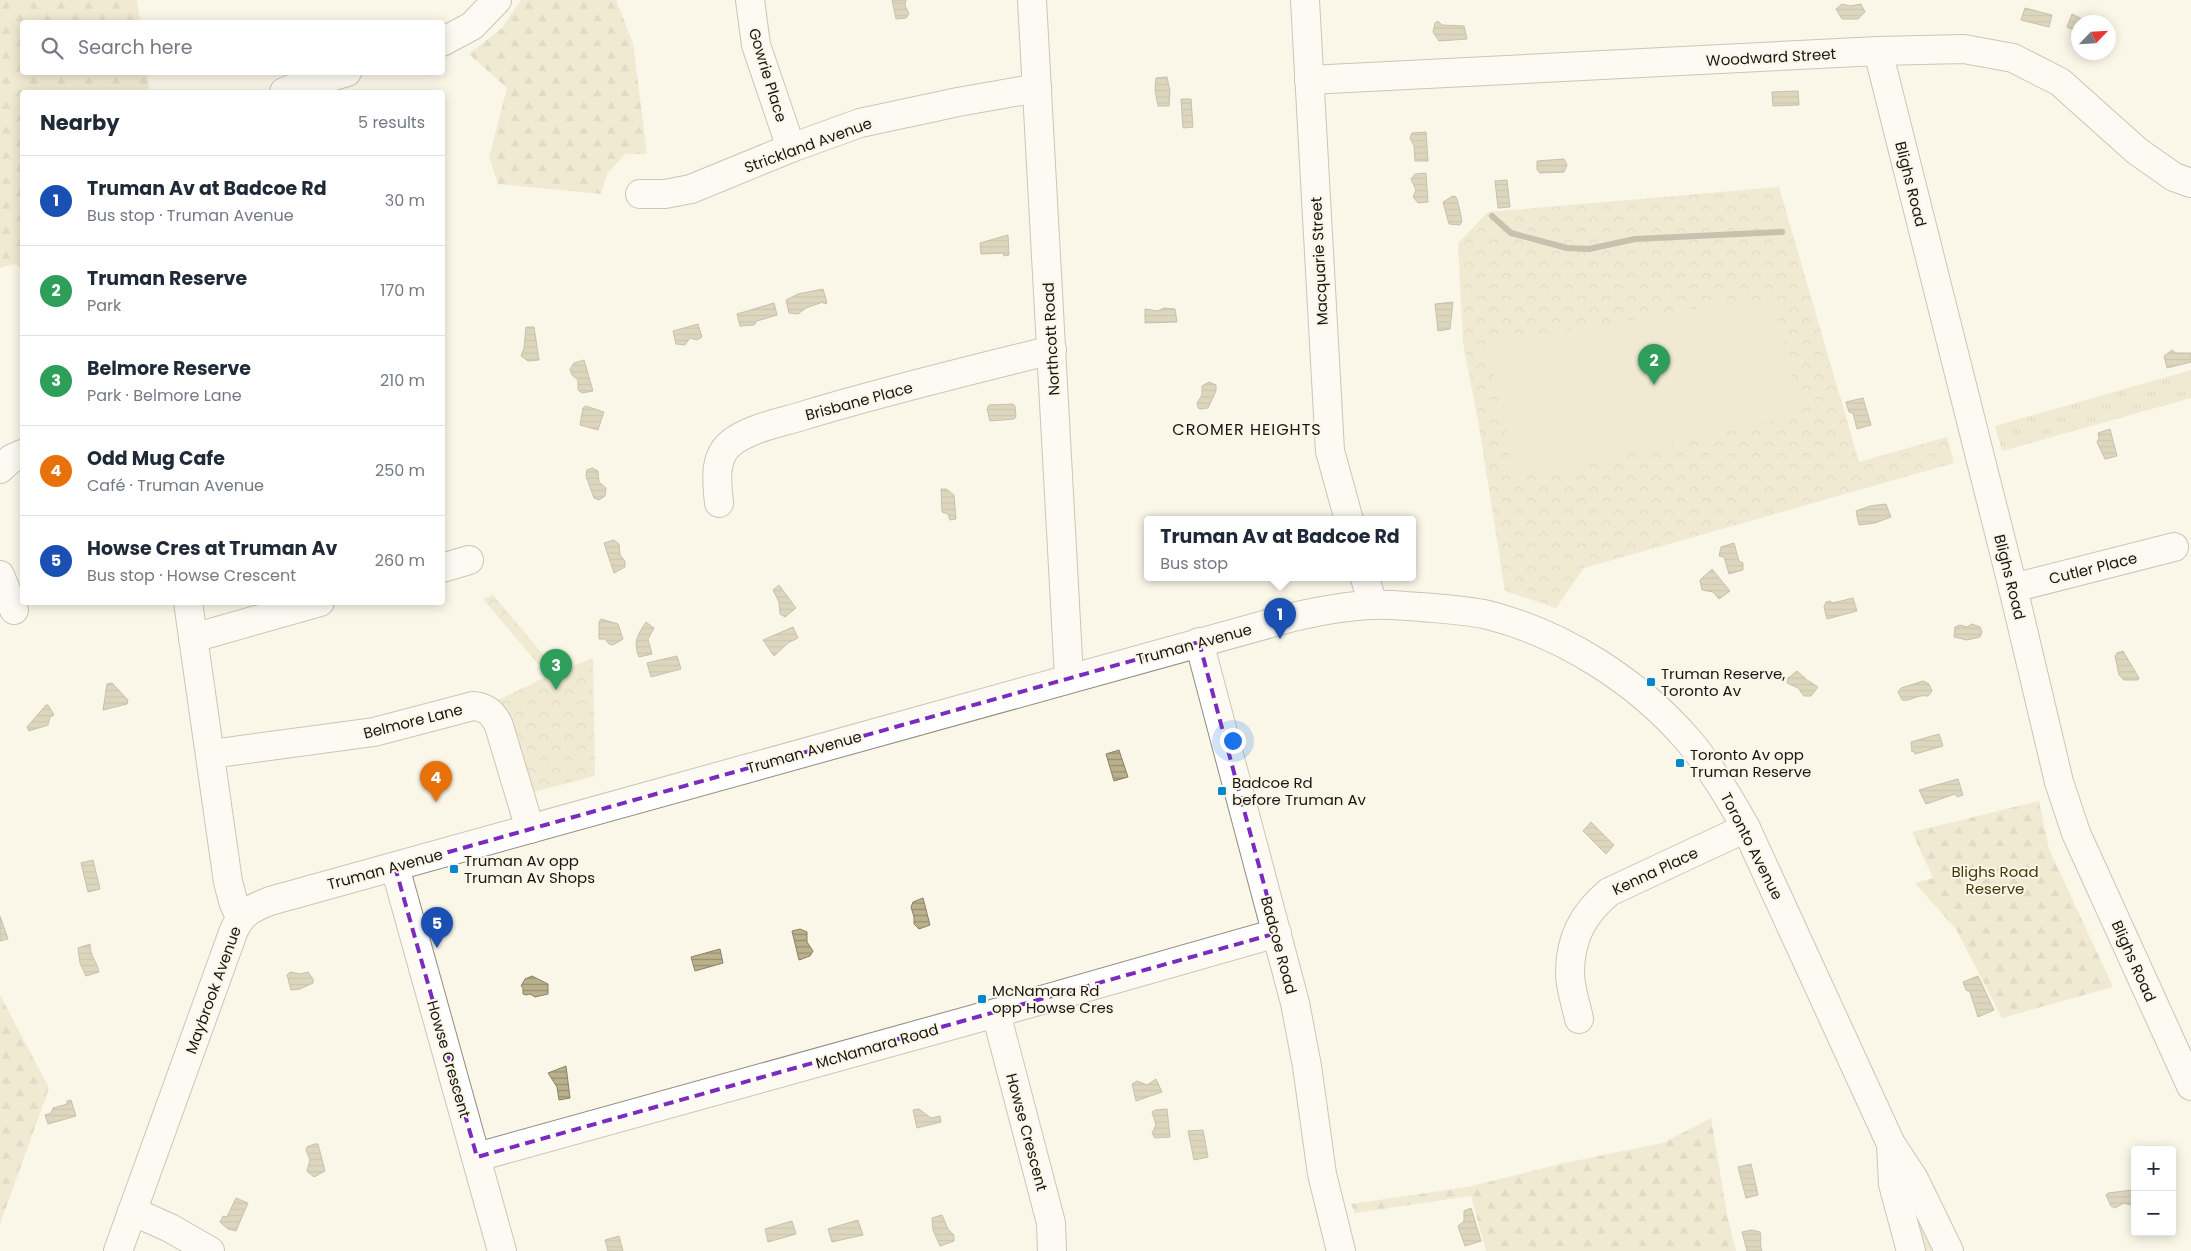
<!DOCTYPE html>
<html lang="en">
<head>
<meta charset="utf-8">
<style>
	body { margin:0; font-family:Poppins,sans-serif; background:#f6f6f7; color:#1f2937 }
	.controls { position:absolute; right:15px; bottom:15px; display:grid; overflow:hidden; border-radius:5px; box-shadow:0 2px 12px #0003 }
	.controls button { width:45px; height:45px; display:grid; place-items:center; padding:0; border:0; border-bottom:1px solid #e0e1e3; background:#fff; color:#1f2937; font:25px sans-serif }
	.compass { position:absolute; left:2071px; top:15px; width:45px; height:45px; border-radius:50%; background:#fff; box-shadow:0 2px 12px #0003; rotate:65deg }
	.you { position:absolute; left:1232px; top:740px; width:18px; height:18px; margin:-12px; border:4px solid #fff; border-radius:50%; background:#1a73e8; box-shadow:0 0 0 8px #1a73e833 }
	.badge { display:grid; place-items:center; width:32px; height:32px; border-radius:50%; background:#0b8043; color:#fff; font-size:16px; font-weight:700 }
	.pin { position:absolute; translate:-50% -41px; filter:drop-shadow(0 1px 2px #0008) }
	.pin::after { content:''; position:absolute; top:26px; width:18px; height:15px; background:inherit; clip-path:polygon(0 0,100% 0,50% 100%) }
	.popup { position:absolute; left:1144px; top:516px; width:272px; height:65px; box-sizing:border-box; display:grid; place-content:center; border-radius:5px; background:#fff; filter:drop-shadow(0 1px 4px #0005); font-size:16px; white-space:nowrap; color:#747a83 }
	.popup b { font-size:19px; color:#1f2937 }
	.popup::after { content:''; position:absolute; left:50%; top:100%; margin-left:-10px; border:10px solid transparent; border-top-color:#fff }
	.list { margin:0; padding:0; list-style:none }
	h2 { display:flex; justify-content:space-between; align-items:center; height:65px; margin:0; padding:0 20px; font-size:21px }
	h2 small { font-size:16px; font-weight:400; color:#747a83 }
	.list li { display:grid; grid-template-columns:32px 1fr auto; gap:15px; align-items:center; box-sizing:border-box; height:90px; padding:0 20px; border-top:1px solid #e0e1e3 }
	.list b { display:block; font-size:19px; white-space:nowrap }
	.list p { margin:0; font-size:16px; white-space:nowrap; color:#747a83 }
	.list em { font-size:16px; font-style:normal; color:#747a83 }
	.icon { flex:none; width:28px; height:28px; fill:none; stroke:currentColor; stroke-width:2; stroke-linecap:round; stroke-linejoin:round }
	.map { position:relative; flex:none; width:2191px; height:1251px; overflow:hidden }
	.search { position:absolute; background:#fff; box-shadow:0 2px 12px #0003; left:20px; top:20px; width:425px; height:55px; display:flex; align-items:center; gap:12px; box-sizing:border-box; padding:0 18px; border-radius:5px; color:#747a83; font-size:19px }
	.panel { position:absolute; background:#fff; box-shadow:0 2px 12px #0003; left:20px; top:90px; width:425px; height:515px; border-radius:5px }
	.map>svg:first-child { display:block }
	.grass { fill:url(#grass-tufts) }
	.forest { fill:url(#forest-firs) }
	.park { fill:url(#park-crowns) }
	.pitch { fill:#e5dbb9 }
	.water { fill:url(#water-rules); stroke:#898267 }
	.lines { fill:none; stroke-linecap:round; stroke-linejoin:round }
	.stream { stroke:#898267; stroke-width:6 }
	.minor-casing { stroke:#908c80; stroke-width:30 }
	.minor { stroke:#fff; stroke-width:28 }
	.marked { fill:none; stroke:#7b2cbf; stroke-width:4; stroke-dasharray:10 6; stroke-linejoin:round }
	.poi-dot { fill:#0785cd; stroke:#faf6e8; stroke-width:2 }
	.labels { text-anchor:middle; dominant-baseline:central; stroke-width:4; stroke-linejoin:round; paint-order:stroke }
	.street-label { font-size:15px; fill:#181712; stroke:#faf6e8 }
	.poi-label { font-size:15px; fill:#181712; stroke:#faf6e8; text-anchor:start }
	.park-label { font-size:15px; fill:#453909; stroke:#faf6e8 }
	.neighbourhood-label { font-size:16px; letter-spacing:1px; fill:#181712; stroke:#faf6e8 }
</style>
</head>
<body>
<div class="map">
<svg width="2191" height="1251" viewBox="0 0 2191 1251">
	<defs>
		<pattern id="grass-tufts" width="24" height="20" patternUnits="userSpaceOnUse" patternTransform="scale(1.25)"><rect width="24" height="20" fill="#e5dbb9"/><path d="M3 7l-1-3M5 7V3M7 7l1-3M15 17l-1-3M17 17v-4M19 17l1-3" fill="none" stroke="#c4bb9e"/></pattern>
		<pattern id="forest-firs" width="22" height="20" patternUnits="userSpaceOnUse" patternTransform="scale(1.25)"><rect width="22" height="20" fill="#e5dbb9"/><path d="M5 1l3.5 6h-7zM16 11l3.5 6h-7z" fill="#c4bb9e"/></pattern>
		<pattern id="park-crowns" width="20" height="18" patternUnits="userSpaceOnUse" patternTransform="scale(1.25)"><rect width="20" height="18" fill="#e5dbb9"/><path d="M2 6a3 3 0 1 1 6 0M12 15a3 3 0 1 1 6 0" fill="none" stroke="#c4bb9e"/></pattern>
		<pattern id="water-rules" width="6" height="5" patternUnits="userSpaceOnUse" patternTransform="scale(1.25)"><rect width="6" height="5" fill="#bab08b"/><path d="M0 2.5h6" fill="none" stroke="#968e70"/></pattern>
	</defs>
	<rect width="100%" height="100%" fill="#faf6e8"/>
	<path class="grass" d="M 2191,370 L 2191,398 L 2002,451 L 1995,426 Z"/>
	<g class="forest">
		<path d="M 0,0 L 137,0 L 140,22 L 22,22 L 22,72 L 147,73 L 149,88 L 146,92 L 22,92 L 22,267 L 14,264 L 0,268 Z"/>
		<path d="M 521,0 L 616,0 L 633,43 L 647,154 L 625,154 L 607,174 L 601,194 L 498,184 L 489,157 L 507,88 L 469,54 L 502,28 Z"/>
		<path d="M 2039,801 L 2049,849 L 2113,987 L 2002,1018 L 1956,929 L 1915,883 L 1933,878 L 1912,832 Z"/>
		<path d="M 0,995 L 49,1088 L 0,1224 Z"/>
		<path d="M 1711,1118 L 1727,1215 L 1736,1251 L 1486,1251 L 1471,1196 L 1355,1213 L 1351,1204 L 1468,1187 L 1564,1163 L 1663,1143 Z"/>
		<path d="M 1900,1176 L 1940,1251 L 1919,1251 Z"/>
	</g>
	<g class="park">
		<path d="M 1779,187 L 1859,462 L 1947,437 L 1954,463 L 1584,568 L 1556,608 L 1505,591 L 1479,426 L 1463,343 L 1458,243 L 1488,212 Z"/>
		<path d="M 493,595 L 558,672 L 593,658 L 595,776 L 533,792 L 490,704 L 548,676 L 483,599 Z"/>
	</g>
	<path class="pitch" d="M 1757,299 L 1774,307 L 1798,401 L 1783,418 L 1536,476 L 1514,467 L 1490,354 L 1500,342 Z"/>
	<g class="water">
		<path d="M 892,0 L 906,0 L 905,5 L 909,14 L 906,18 L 896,19 Z"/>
		<path d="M 1842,4 L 1850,6 L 1861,4 L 1865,12 L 1858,19 L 1842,19 L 1836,9 Z"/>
		<path d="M 2025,8 L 2052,15 L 2049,27 L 2021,20 Z"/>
		<path d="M 2072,14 L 2088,22 L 2078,22 L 2078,32 L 2067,27 Z"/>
		<path d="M 1438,21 L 1442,25 L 1464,26 L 1467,39 L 1439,41 L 1433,32 L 1435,23 Z"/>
		<path d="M 1167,77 L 1170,91 L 1169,106 L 1158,106 L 1155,90 L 1156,78 Z"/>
		<path d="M 1798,91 L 1799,105 L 1773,106 L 1772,92 Z"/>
		<path d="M 1181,99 L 1191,99 L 1193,127 L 1183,128 Z"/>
		<path d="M 1426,132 L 1428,161 L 1415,161 L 1414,146 L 1410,138 L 1412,133 Z"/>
		<path d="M 1564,159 L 1567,165 L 1564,172 L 1540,173 L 1537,170 L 1537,161 Z"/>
		<path d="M 1426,173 L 1428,202 L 1418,203 L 1413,197 L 1416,190 L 1411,179 L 1415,174 Z"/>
		<path d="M 1507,180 L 1510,207 L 1498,208 L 1495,181 Z"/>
		<path d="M 1453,196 L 1456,197 C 1458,200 1461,216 1462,221 L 1460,225 L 1449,224 L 1443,202 Z"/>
		<path d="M 1008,235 L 1009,255 L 1004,256 L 1003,253 L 981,254 L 980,243 Z"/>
		<path d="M 823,289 L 827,303 L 824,304 L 823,302 L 806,308 L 798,314 L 789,313 L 786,300 L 798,294 Z"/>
		<path d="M 1453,302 L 1450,329 L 1438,331 L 1435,304 Z"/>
		<path d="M 774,303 L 777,315 L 757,321 L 754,325 L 740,326 L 737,314 Z"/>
		<path d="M 1164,308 L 1175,309 L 1177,322 L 1145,323 L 1145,309 L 1158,311 Z"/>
		<path d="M 698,324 L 702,337 L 697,340 L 690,338 L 685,345 L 676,344 L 673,331 Z"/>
		<path d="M 526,327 L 534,327 L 539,360 L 528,361 L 521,356 L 524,348 Z"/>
		<path d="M 2172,350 L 2176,353 L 2191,353 L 2191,362 L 2167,368 L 2164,356 Z"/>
		<path d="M 584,360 L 593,391 L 582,393 L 578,390 L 578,380 L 572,375 L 570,369 L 574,363 Z"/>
		<path d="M 1209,382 L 1216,385 L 1216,391 L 1208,408 L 1201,409 L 1198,408 L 1197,403 L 1202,395 L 1202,386 Z"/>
		<path d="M 1863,398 L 1871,425 L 1857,429 L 1853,413 L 1849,412 L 1846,402 Z"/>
		<path d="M 1013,404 L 1015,406 L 1016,417 L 1014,419 L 990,421 L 987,409 L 989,405 Z"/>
		<path d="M 586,406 L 604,412 L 598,430 L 580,425 L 583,408 Z"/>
		<path d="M 2110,429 L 2117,456 L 2105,459 L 2097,442 L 2099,438 L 2098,433 Z"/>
		<path d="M 592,468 L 598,471 L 599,482 L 606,488 L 605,496 L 599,500 L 594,498 L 586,476 L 587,470 Z"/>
		<path d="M 941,489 L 946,489 L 954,495 L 956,519 L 950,520 L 948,514 L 942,512 Z"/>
		<path d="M 1886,504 L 1891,517 L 1875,523 L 1859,525 L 1856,511 L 1870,506 Z"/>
		<path d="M 614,540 L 619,544 L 620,555 L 625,561 L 625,567 L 614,573 L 604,543 Z"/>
		<path d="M 1734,543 L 1739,561 L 1743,563 L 1743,570 L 1729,574 L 1724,557 L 1719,556 L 1721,547 Z"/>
		<path d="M 1712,569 L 1730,591 L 1719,599 L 1713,592 L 1702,590 L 1700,580 Z"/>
		<path d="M 779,585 L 796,608 L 785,617 L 780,614 L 779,602 L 773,590 Z"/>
		<path d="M 1853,598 L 1857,611 L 1827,619 L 1824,607 L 1826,602 L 1830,601 L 1833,603 Z"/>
		<path d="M 601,619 L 618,624 L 623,639 L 613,645 L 609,644 L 605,639 L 599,639 L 599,622 Z"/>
		<path d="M 646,622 L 654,628 L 648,639 L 652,654 L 639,657 C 633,642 637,636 646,622 Z"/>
		<path d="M 1972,624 L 1980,627 L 1982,632 L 1980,637 L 1967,640 L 1954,637 L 1955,627 L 1960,625 L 1967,627 Z"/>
		<path d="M 793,627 L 798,638 L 788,643 L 774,656 L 763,640 Z"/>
		<path d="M 2123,651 L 2139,678 L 2138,680 L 2124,680 L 2119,675 L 2115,656 L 2117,653 Z"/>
		<path d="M 677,656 L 681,669 L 651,677 L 647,663 Z"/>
		<path d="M 1797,671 L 1807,680 L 1818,687 L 1811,696 L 1804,696 L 1798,688 L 1787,683 L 1788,678 Z"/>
		<path d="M 1923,681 L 1929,684 L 1932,691 L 1928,696 C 1917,694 1910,702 1902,700 L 1898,692 L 1901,688 Z"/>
		<path d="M 112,683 L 128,700 L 127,704 L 103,710 L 107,684 Z"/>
		<path d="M 46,705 L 48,705 L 54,715 L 50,717 L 48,725 L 29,731 L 27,727 Z"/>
		<path d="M 1939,734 L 1943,746 L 1915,754 L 1914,751 L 1912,752 L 1911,742 Z"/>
		<path d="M 1119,750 L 1128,777 L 1114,781 L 1106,754 Z"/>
		<path d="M 1958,779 L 1963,795 L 1957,797 L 1955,794 L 1926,804 L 1919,790 Z"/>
		<path d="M 1591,822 L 1614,845 L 1606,854 L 1583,831 Z"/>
		<path d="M 93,860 L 100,889 L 88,892 L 81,863 Z"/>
		<path d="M 923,898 L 930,925 L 919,929 L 914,924 L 914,917 L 911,907 L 913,902 Z"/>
		<path d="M 0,916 L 8,939 L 0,941 Z"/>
		<path d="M 800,929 L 807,932 L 807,942 L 813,951 L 810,956 L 799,960 L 792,931 Z"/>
		<path d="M 90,944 C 90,956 97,962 99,972 L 86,976 L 80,963 L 78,948 Z"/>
		<path d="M 720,949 L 723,963 L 695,971 L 691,957 Z"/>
		<path d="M 290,972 L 300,974 L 308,972 L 313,979 L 313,983 L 300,989 L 291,990 L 287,975 Z"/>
		<path d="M 532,976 L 548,984 L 548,994 L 535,997 L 530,994 L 526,995 L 523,994 L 523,988 L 521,986 L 525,979 Z"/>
		<path d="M 1978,976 L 1994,1010 L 1978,1017 L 1970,992 L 1966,990 L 1963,982 Z"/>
		<path d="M 566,1066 L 570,1098 L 559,1100 L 557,1087 L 548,1073 Z"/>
		<path d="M 1156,1079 L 1162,1092 L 1136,1101 L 1132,1084 L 1137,1081 L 1147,1085 Z"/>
		<path d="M 71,1100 L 76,1116 L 48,1124 L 45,1115 L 51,1113 L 53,1108 L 67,1104 L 67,1101 Z"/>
		<path d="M 919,1109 L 931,1118 L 940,1116 L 941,1122 L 917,1128 L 913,1110 Z"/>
		<path d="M 1167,1109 L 1170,1137 L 1155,1138 L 1152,1133 L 1156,1125 L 1152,1112 L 1155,1110 Z"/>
		<path d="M 1203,1130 L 1208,1157 L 1194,1160 L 1188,1131 Z"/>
		<path d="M 314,1144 L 318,1144 L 325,1171 L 314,1177 L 307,1171 L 310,1160 L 306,1150 L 307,1147 Z"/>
		<path d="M 1751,1164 L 1758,1195 L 1746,1198 L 1738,1167 Z"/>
		<path d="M 2132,1190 L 2134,1206 L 2124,1203 L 2115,1208 L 2111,1206 L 2106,1195 L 2108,1193 Z"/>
		<path d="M 236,1198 L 248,1203 L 236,1231 L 228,1229 L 220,1222 L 223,1216 L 227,1217 Z"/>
		<path d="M 1471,1208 L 1481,1241 L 1465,1246 L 1458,1226 L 1464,1221 L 1464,1211 Z"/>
		<path d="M 942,1215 L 948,1229 L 954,1235 L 954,1241 L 940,1246 L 933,1230 L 932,1218 Z"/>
		<path d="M 858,1220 L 863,1235 L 832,1242 L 828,1229 Z"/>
		<path d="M 792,1221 L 796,1234 L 768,1242 L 765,1229 Z"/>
		<path d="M 1752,1230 L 1760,1232 C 1762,1239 1759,1243 1762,1251 L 1747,1251 L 1742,1232 Z"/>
		<path d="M 619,1236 L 623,1251 L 608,1251 L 605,1240 Z"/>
	</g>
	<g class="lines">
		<path class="stream" d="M 1492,216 L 1511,233 L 1567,248 L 1589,249 L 1635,239 L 1782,232"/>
		<g class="minor-casing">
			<g id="minor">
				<path d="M 750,0 L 756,45 L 791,148"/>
				<path d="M 1032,0 L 1069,677"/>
				<path d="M 1305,0 L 1330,451 L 1349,520"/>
				<path d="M 442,42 L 472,26 L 497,0"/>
				<path d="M 1878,51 L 2013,588 L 2059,782 L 2076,833 L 2191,1086"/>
				<path d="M 1309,80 L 1878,51 L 1964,49 L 2013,58 L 2060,82 L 2137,151 L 2174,177 L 2191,183"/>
				<path d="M 284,92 L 296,87 L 347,72"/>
				<path d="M 640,194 L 665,194 L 691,189 L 791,148 L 860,123 L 958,102 L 1037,88"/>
				<path d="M 0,469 L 11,459 L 22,454"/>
				<path d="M 719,503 C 717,482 713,458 731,443 C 750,428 779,423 802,416 C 884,391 968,371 1052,350"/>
				<path d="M 442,568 L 469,560"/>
				<path d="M 0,575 L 14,610"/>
				<path d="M 1365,578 L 1373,605"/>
				<path d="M 2013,588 L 2174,547"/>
				<path d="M 188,602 L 228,882 L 234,904 L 240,917"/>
				<path d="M 193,638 L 320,602"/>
				<path d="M 1199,642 L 1295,1003 L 1307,1066 L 1322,1174 L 1341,1251"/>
				<path d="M 211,754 L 374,732 L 473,706 C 487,707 494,714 499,726 L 530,829"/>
				<path d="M 395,867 L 502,1251"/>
				<path d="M 996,1013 L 1051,1223 L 1052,1251"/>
				<path d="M 1579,1019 C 1576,1004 1570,988 1570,973 C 1570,938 1583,914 1609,892 L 1746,828"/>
				<path d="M 1891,1145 L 1893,1184 L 1911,1251"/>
				<path d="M 477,1157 L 996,1013 L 1277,933"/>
				<path d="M 132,1211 L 170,1228 L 210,1251"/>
				<path d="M 118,1251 L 234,930 C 242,913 252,908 270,901 L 1293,617 C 1319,611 1345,606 1371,605 C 1387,604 1404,606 1421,607 C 1443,609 1466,610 1488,615 C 1563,634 1637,681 1688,740 C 1711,767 1729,797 1746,828 L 1891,1144 L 1914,1179 L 1949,1251"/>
			</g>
		</g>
		<use href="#minor" class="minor"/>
	</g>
	<path d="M0 0H2191V1251H0ZM 1199,642 L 1277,933 L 477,1157 L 395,867 Z" fill="#faf6e8" fill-opacity=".55" fill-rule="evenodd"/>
	<path class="marked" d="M 1199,642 L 1277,933 L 477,1157 L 395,867 Z"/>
	<g class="poi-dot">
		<rect x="1646" y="677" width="10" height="10" rx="2.5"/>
		<rect x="1675" y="758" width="10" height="10" rx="2.5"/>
		<rect x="1217" y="786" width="10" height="10" rx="2.5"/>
		<rect x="449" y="864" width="10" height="10" rx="2.5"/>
		<rect x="977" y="994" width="10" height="10" rx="2.5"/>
	</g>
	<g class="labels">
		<g class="street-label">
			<text transform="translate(1771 57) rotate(-3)">Woodward Street</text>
			<text transform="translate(768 75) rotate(73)">Gowrie Place</text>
			<text transform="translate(808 145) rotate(-20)">Strickland Avenue</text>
			<text transform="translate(1911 184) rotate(76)">Blighs Road</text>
			<text transform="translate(1319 261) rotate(-93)">Macquarie Street</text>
			<text transform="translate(1051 339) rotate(-93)">Northcott Road</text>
			<text transform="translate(859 401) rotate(-15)">Brisbane Place</text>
			<text transform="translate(2093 568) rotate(-14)">Cutler Place</text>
			<text transform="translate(2010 577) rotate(76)">Blighs Road</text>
			<text transform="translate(1194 644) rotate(-15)">Truman Avenue</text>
			<text transform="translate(413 721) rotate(-14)">Belmore Lane</text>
			<text transform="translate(804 752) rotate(-16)">Truman Avenue</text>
			<text transform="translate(1752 846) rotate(63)">Toronto Avenue</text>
			<text transform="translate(385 869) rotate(-15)">Truman Avenue</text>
			<text transform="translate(1655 871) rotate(-25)">Kenna Place</text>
			<text transform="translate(1279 945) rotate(75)">Badcoe Road</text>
			<text transform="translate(2134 961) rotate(66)">Blighs Road</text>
			<text transform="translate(213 990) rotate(-70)">Maybrook Avenue</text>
			<text transform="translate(877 1046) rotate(-16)">McNamara Road</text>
			<text transform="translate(449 1059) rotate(74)">Howse Crescent</text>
			<text transform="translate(1027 1132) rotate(75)">Howse Crescent</text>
		</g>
		<g class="poi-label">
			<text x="1661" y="673">Truman Reserve,<tspan x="1661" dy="17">Toronto Av</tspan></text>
			<text x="1690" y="754">Toronto Av opp<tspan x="1690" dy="17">Truman Reserve</tspan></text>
			<text x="1232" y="782">Badcoe Rd<tspan x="1232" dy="17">before Truman Av</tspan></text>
			<text x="464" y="860">Truman Av opp<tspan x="464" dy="17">Truman Av Shops</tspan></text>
			<text x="992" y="990">McNamara Rd<tspan x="992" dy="17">opp Howse Cres</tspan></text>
		</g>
		<g class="park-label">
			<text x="1995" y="871">Blighs Road<tspan x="1995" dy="17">Reserve</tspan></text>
		</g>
		<g class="neighbourhood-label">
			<text x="1247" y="429">CROMER HEIGHTS</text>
		</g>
	</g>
</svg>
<div class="controls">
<button>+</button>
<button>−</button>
</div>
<svg class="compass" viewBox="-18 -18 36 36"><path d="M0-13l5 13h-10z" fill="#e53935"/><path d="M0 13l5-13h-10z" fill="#747a83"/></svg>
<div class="you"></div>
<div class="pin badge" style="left:1280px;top:639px;background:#1a4fb4">1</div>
<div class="popup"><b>Truman Av at Badcoe Rd</b>Bus stop</div>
<div class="pin badge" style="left:1654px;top:385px;background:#2e9e5b">2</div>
<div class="pin badge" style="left:556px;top:690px;background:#2e9e5b">3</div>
<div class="pin badge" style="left:436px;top:802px;background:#e8710a">4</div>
<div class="pin badge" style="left:437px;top:948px;background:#1a4fb4">5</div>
<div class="search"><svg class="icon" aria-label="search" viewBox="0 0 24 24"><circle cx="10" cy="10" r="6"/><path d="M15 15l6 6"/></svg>Search here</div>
<section class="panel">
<h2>Nearby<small>5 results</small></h2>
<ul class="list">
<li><span class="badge" style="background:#1a4fb4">1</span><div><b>Truman Av at Badcoe Rd</b><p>Bus stop · Truman Avenue</p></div><em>30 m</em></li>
<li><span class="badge" style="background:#2e9e5b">2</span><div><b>Truman Reserve</b><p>Park</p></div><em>170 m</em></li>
<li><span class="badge" style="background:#2e9e5b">3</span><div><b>Belmore Reserve</b><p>Park · Belmore Lane</p></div><em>210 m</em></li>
<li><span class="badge" style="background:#e8710a">4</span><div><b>Odd Mug Cafe</b><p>Café · Truman Avenue</p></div><em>250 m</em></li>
<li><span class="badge" style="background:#1a4fb4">5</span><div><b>Howse Cres at Truman Av</b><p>Bus stop · Howse Crescent</p></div><em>260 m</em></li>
</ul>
</section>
</div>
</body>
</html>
